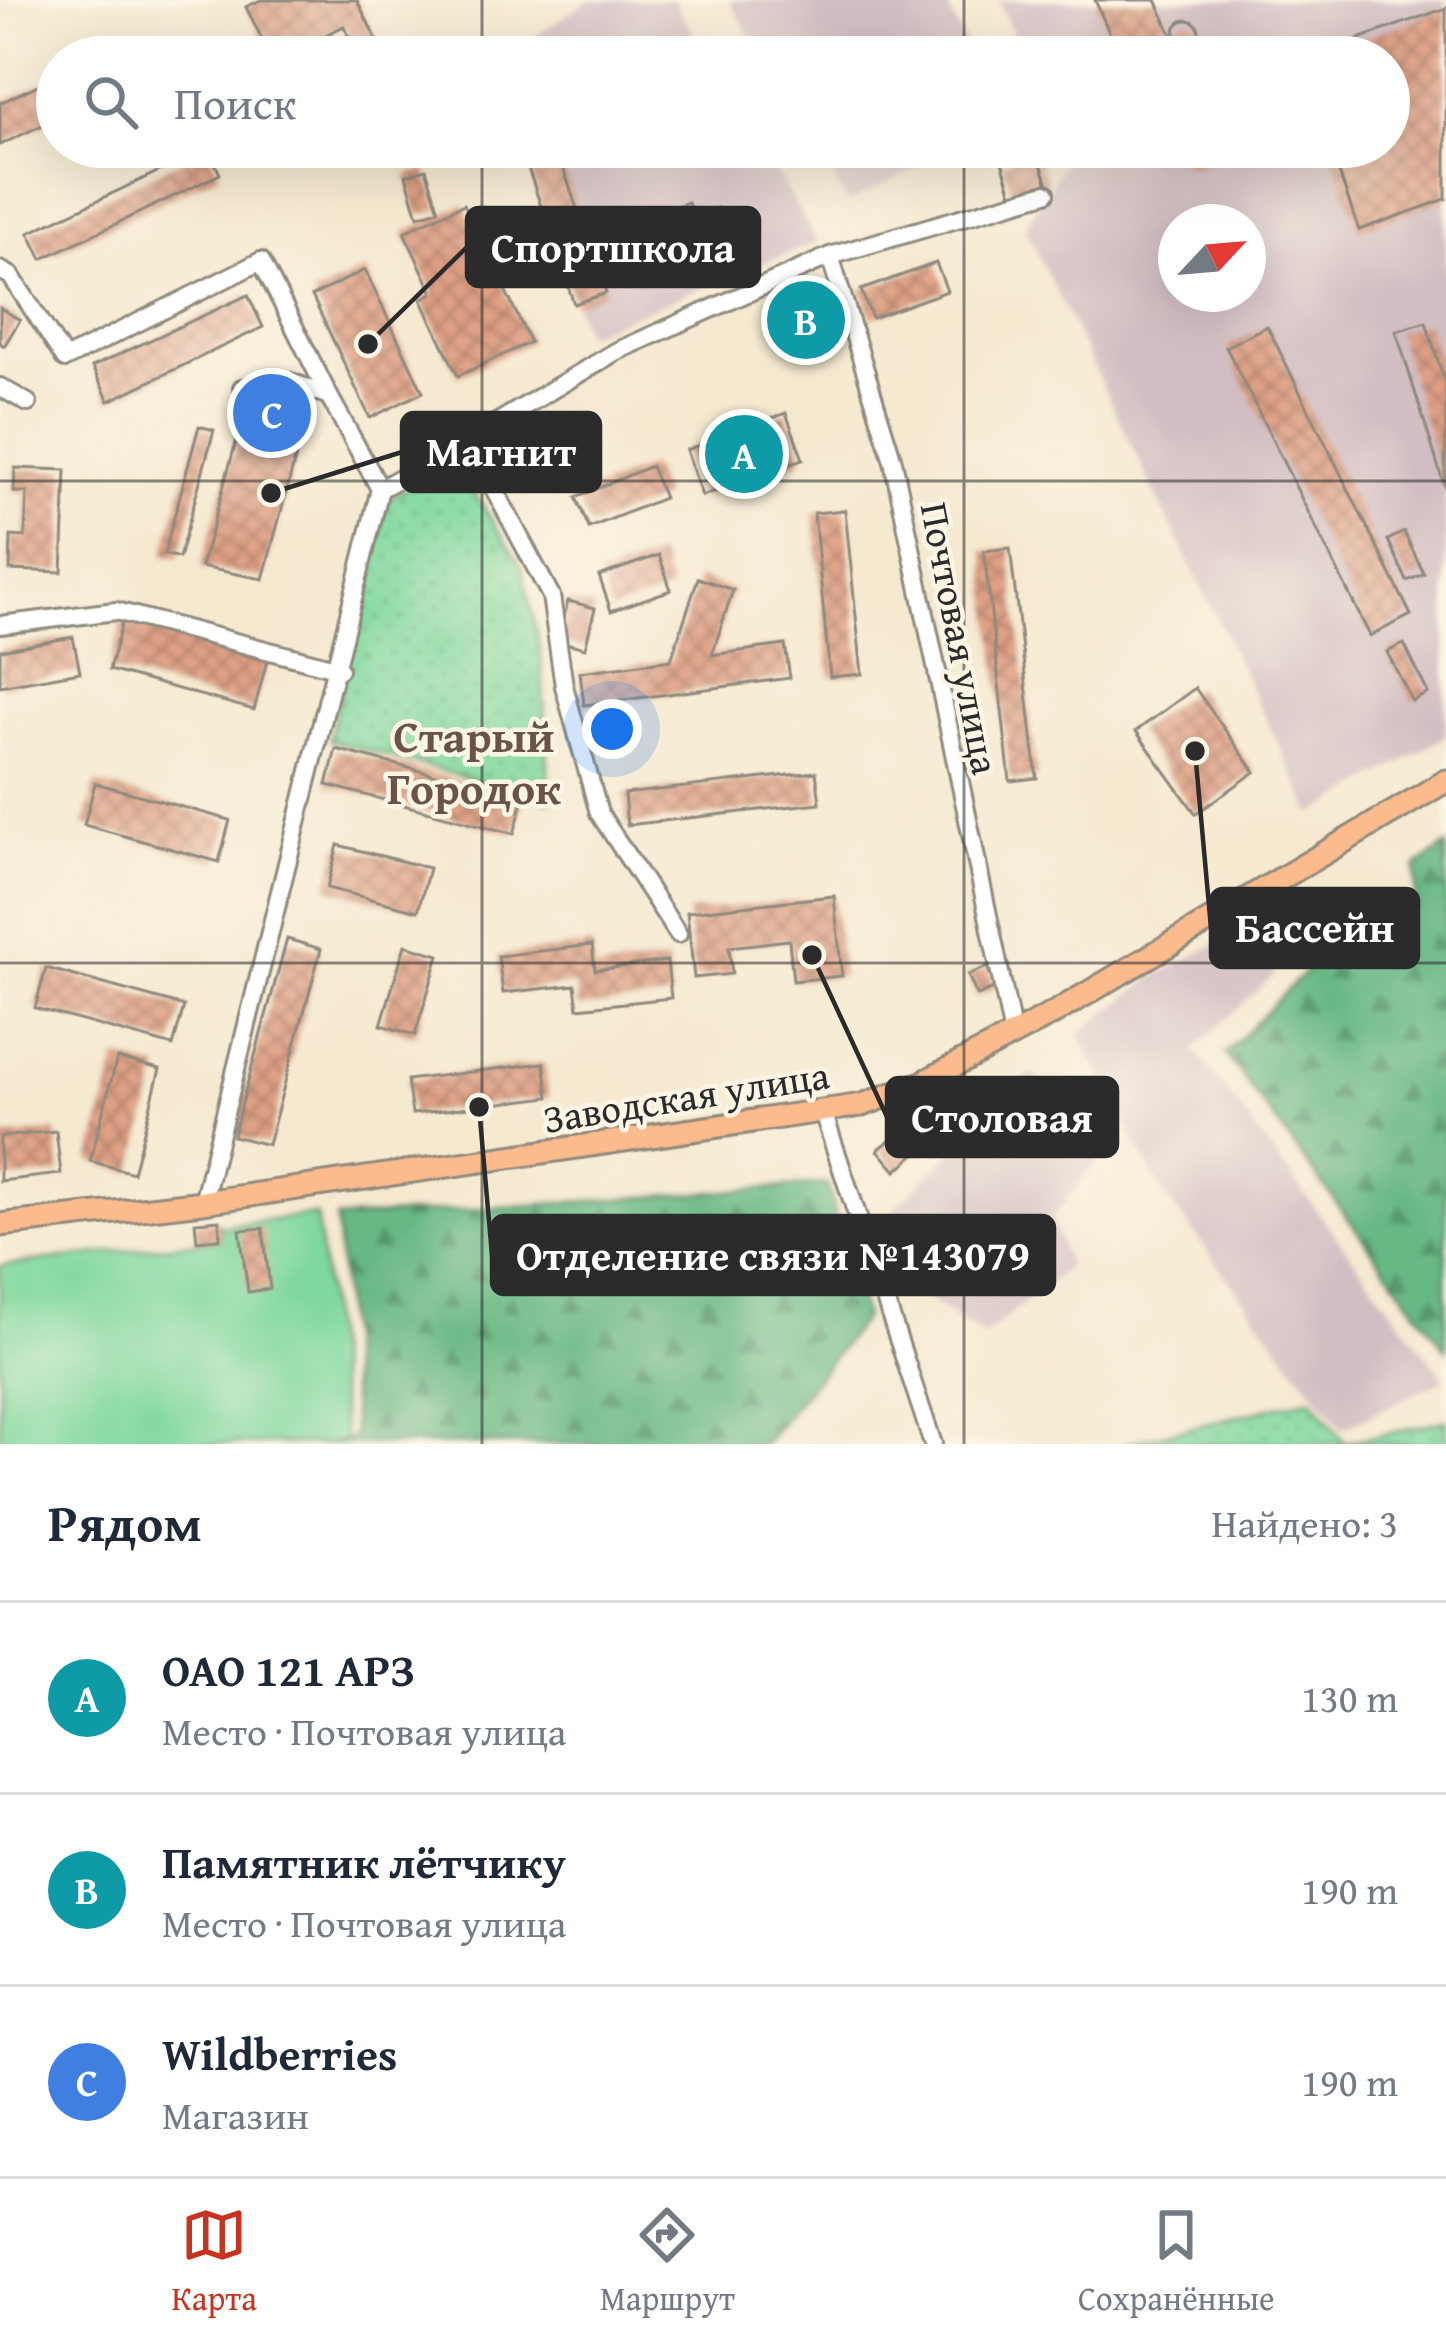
<!DOCTYPE html>
<html lang="ru">
<head>
<meta charset="utf-8">
<style>
	body { margin:0; font-family:"Gentium Book Plus",serif; background:#f2f2f3; color:#1f2937 }
	.compass { position:absolute; left:1158px; top:204px; width:108px; height:108px; border-radius:50%; background:#fff; box-shadow:0 12px 48px #0002; rotate:64deg }
	.you { position:absolute; left:612px; top:729px; width:42px; height:42px; margin:-30px; border:9px solid #fff; border-radius:50%; background:#1a73e8; box-shadow:0 0 0 18px #1a73e833 }
	.badge { display:grid; place-items:center; width:78px; height:78px; border-radius:50%; background:#c8321e; color:#fff; font-size:39px; font-weight:700 }
	.pin { position:absolute; translate:-50% -50%; border:6px solid #fff; box-shadow:0 3px 12px #0006 }
	.list { margin:0; padding:0; list-style:none }
	h2 { display:flex; justify-content:space-between; align-items:center; height:156px; margin:0; padding:0 48px; font-size:51px }
	h2 small { font-size:39px; font-weight:400; color:#747a83 }
	.list li { display:grid; grid-template-columns:78px 1fr auto; gap:36px; align-items:center; box-sizing:border-box; height:192px; padding:0 48px; border-top:3px solid #e0e1e3 }
	.list b { display:block; font-size:45px; white-space:nowrap }
	.list p { margin:0; font-size:39px; white-space:nowrap; color:#747a83 }
	.list em { font-size:39px; font-style:normal; color:#747a83 }
	.icon { flex:none; width:66px; height:66px; fill:none; stroke:currentColor; stroke-width:2; stroke-linecap:round; stroke-linejoin:round }
	.map { position:relative; flex:none; width:1446px; height:1444px; overflow:hidden }
	.search { position:absolute; background:#fff; box-shadow:0 12px 48px #0002; left:36px; right:36px; top:36px; height:132px; display:flex; align-items:center; gap:30px; box-sizing:border-box; padding:0 42px; border-radius:66px; color:#747a83; font-size:45px }
	.sheet { height:732px; background:#fff }
	nav { display:flex; justify-content:space-around; align-items:center; box-sizing:border-box; height:168px; border-top:3px solid #e0e1e3; background:#fff; font-size:33px; color:#747a83 }
	nav a { display:grid; justify-items:center; gap:6px }
	nav .on { color:#c8321e }
	.map>svg:first-child { display:block }
	.industrial { fill:#d2bec2; fill-rule:evenodd }
	.grass { fill:#7fd89d; stroke:#558264; stroke-width:3 }
	.forest { fill:url(#forest-firs); stroke:#497258; stroke-width:3 }
	.park { fill:url(#park-dots); stroke:#558264; stroke-width:3 }
	.building { fill:url(#building-cross-hatch) }
	.lines { fill:none; stroke-linecap:round; stroke-linejoin:round }
	.minor-casing { stroke:#908a7e; stroke-width:22 }
	.major-casing { stroke:#908a7e; stroke-width:27 }
	.minor { stroke:#fff; stroke-width:16 }
	.major { stroke:#fbbb8d; stroke-width:21 }
	.grid { fill:none; stroke:#2b2b2b; stroke-width:3; stroke-opacity:0.55 }
	.labels { text-anchor:middle; dominant-baseline:central; stroke-width:9; stroke-linejoin:round; paint-order:stroke }
	.street-label { font-size:39px; fill:#2b2b2b; stroke:#fcf5e5 }
	.quarter-label { font-size:45px; font-weight:bold; fill:#6a544a; stroke:#fcf5e5 }
	.leader { fill:none; stroke:#2b2b2b; stroke-width:4.5 }
	.callout-dot { fill:#2b2b2b; stroke:#fcf5e5; stroke-width:4.5 }
	.callout { fill:#2b2b2b; stroke:#2b2b2b; stroke-width:4.5 }
	.callout-label { font-size:42px; text-anchor:middle; font-weight:bold; fill:#fff }
</style>
</head>
<body>
<div class="map">
<svg width="1446" height="1444" viewBox="0 0 1446 1444">
	<defs>
		<pattern id="forest-firs" width="22" height="20" patternUnits="userSpaceOnUse" patternTransform="scale(3)"><rect width="22" height="20" fill="#67b884"/><path d="M5 1l3.5 6h-7zM16 11l3.5 6h-7z" fill="#55966c"/></pattern>
		<pattern id="park-dots" width="8" height="8" patternUnits="userSpaceOnUse" patternTransform="scale(3)"><rect width="8" height="8" fill="#7fd89d"/><path d="M2 2h.1M6 6h.1" fill="none" stroke="#6eba87" stroke-width="1.8" stroke-linecap="round"/></pattern>
		<pattern id="building-cross-hatch" width="8" height="8" patternUnits="userSpaceOnUse" patternTransform="scale(3)"><rect width="8" height="8" fill="#dfa085"/><path d="M0 0l8 8M0 8l8-8" fill="none" stroke="#b5836d"/></pattern>
	</defs>
	<rect width="100%" height="100%" fill="#fcf5e5"/>
	<filter id="ink" filterUnits="userSpaceOnUse"><feTurbulence type="fractalNoise" baseFrequency=".00833" numOctaves="2"/><feDisplacementMap in="SourceGraphic" scale="24" xChannelSelector="R" yChannelSelector="G"/><feConvolveMatrix kernelMatrix="1 2 1 2 8 2 1 2 1" color-interpolation-filters="sRGB"/></filter>
	<filter id="wash" filterUnits="userSpaceOnUse"><feTurbulence type="fractalNoise" baseFrequency=".004" numOctaves="4" result="noise"/><feDisplacementMap in="SourceGraphic" scale="48" xChannelSelector="R" yChannelSelector="G"/><feGaussianBlur stdDeviation="2.7" result="paint"/><feColorMatrix in="noise" values="0 0 0 0 0 0 0 0 0 0 0 0 0 0 0 0 0 1.4 0 .05"/><feComposite in="paint" operator="in"/></filter>
	<g filter="url(#wash)">
		<rect width="100%" height="100%" fill="#f5e9d0"/>
		<g class="industrial">
			<path d="M 589,0 L 673,0 L 707,57 L 504,57 Z"/>
			<path d="M 729,0 L 944,0 L 972,57 L 763,57 Z"/>
			<path d="M 998,0 L 1446,0 L 1446,736 L 1313,815 L 1025,228 L 1068,155 L 1065,147 L 1389,147 L 1389,57 L 1024,57 ZM 1176,222 L 1248,222 L 1248,294 L 1176,294 Z"/>
			<path d="M 521,147 L 761,147 L 817,242 L 585,334 Z"/>
			<path d="M 815,147 L 960,147 L 848,203 Z"/>
			<path d="M 1246,928 L 1275,974 L 1194,1049 L 1445,1379 L 1342,1429 L 1161,1190 L 1079,1034 L 1154,977 Z"/>
			<path d="M 1033,1072 L 1100,1158 L 1052,1218 L 1068,1267 L 984,1336 L 902,1283 L 880,1223 Z"/>
		</g>
		<path class="grass" d="M 316,1215 L 345,1444 L 0,1444 L 0,1266 L 220,1239 L 219,1226 Z"/>
		<g class="forest">
			<path d="M 1446,846 L 1446,1349 L 1225,1054 L 1324,952 L 1416,909 L 1416,867 Z"/>
			<path d="M 827,1184 L 864,1318 L 764,1444 L 332,1444 L 354,1437 L 336,1219 Z"/>
		</g>
		<g class="park">
			<path d="M 456,464 L 522,567 L 541,653 L 550,801 L 329,740 L 386,499 Z"/>
			<path d="M 1311,1398 L 1345,1443 L 1446,1420 L 1446,1444 L 1124,1444 Z"/>
		</g>
		<g id="blocks">
			<g class="building">
				<path d="M 261,0 L 357,0 L 385,57 L 359,57 L 344,26 L 299,48 L 304,57 L 271,57 L 246,7 Z"/>
				<path d="M 1095,0 L 1156,0 L 1173,37 L 1120,57 Z"/>
				<path d="M 1446,8 L 1446,199 L 1359,230 L 1330,147 L 1389,147 L 1389,57 L 1310,56 Z"/>
				<circle cx="1187" cy="32" r="12"/>
				<path d="M 57,76 L 57,118 L 0,145 L 0,103 Z"/>
				<path d="M 521,147 L 556,147 L 606,293 L 574,304 Z"/>
				<path d="M 1005,147 L 1043,147 L 1038,154 L 1048,185 L 1013,196 L 1002,162 L 1009,160 Z"/>
				<path d="M 1177,147 L 1225,147 L 1227,152 L 1187,170 Z"/>
				<path d="M 208,148 L 220,174 L 42,259 L 29,233 Z"/>
				<path d="M 426,169 L 439,210 L 418,216 L 406,175 Z"/>
				<path d="M 688,202 L 693,217 L 717,208 L 732,249 L 637,283 L 617,228 Z"/>
				<path d="M 464,204 L 530,342 L 458,376 L 421,299 L 433,293 L 404,232 Z"/>
				<path d="M 936,263 L 947,291 L 872,318 L 861,290 Z"/>
				<path d="M 365,270 L 423,392 L 370,418 L 312,296 Z"/>
				<path d="M 248,295 L 263,327 L 109,401 L 92,367 Z"/>
				<path d="M 0,308 L 20,320 L 4,346 L 0,343 Z"/>
				<path d="M 1426,322 L 1446,386 L 1445,488 L 1396,331 Z"/>
				<path d="M 1267,326 L 1411,615 L 1370,636 L 1226,347 Z"/>
				<path d="M 250,392 L 309,407 L 263,579 L 201,567 Z"/>
				<path d="M 786,413 L 803,459 L 702,496 L 686,450 Z"/>
				<path d="M 199,426 L 214,430 L 179,558 L 164,554 Z"/>
				<path d="M 651,466 L 664,498 L 589,528 L 576,497 Z"/>
				<path d="M 15,468 L 66,470 L 62,572 L 10,570 L 11,536 L 25,537 L 27,492 L 14,492 Z"/>
				<path d="M 845,510 L 862,674 L 830,677 L 814,513 Z"/>
				<path d="M 1404,532 L 1424,574 L 1407,581 L 1388,540 Z"/>
				<path d="M 1010,548 L 1037,778 L 1010,781 L 984,551 Z"/>
				<path d="M 659,555 L 671,590 L 611,611 L 599,576 Z"/>
				<path d="M 698,578 L 733,590 L 712,655 L 785,645 L 790,678 L 584,705 L 580,672 L 671,660 Z"/>
				<path d="M 568,601 L 595,608 L 585,648 L 558,641 Z"/>
				<path d="M 122,622 L 267,661 L 254,710 L 109,670 Z"/>
				<path d="M 73,637 L 80,672 L 0,686 L 0,650 Z"/>
				<path d="M 1404,644 L 1428,693 L 1412,701 L 1387,652 Z"/>
				<path d="M 1195,688 L 1255,772 L 1196,814 L 1136,731 Z"/>
				<path d="M 336,749 L 524,798 L 514,834 L 327,785 Z"/>
				<path d="M 816,772 L 820,803 L 627,825 L 624,794 Z"/>
				<path d="M 95,783 L 230,820 L 219,862 L 84,825 Z"/>
				<path d="M 338,845 L 429,868 L 418,911 L 327,888 Z"/>
				<path d="M 834,896 L 842,976 L 793,981 L 789,940 L 729,947 L 732,974 L 694,978 L 687,912 Z"/>
				<path d="M 287,939 L 321,949 L 268,1145 L 233,1136 Z"/>
				<path d="M 405,945 L 439,955 L 415,1035 L 381,1025 Z"/>
				<path d="M 592,945 L 595,970 L 667,961 L 671,998 L 578,1008 L 575,985 L 503,993 L 498,956 Z"/>
				<path d="M 987,967 L 996,988 L 977,996 L 968,975 Z"/>
				<path d="M 46,968 L 184,1006 L 173,1046 L 35,1008 Z"/>
				<path d="M 117,1058 L 160,1069 L 133,1173 L 90,1161 Z"/>
				<path d="M 544,1063 L 549,1097 L 412,1114 L 407,1080 Z"/>
				<path d="M 905,1128 L 923,1147 L 896,1171 L 878,1150 Z"/>
				<path d="M 56,1131 L 61,1174 L 0,1181 L 0,1137 Z"/>
				<path d="M 219,1220 L 220,1239 L 197,1241 L 195,1222 Z"/>
				<path d="M 263,1228 L 270,1289 L 248,1292 L 240,1230 Z"/>
			</g>
		</g>
	</g>
	<g filter="url(#ink)">
		<use href="#blocks" fill-opacity="0" stroke="#908a7e" stroke-width="3"/>
		<g class="lines">
			<g class="minor-casing">
				<g id="minor">
					<path d="M 830,256 L 893,461 L 1013,1035"/>
					<path d="M 0,270 L 11,276 L 65,359 L 261,261 L 329,396"/>
					<path d="M 0,387 L 28,403"/>
					<path d="M 468,440 L 615,352 L 830,256 L 1046,193"/>
					<path d="M 380,489 L 468,440 L 551,596 L 564,686 L 599,813 L 678,934"/>
					<path d="M 0,625 L 116,611 L 339,669"/>
					<path d="M 824,1115 L 933,1444"/>
					<path d="M 203,1202 L 380,489 L 329,396 L 291,382 L 242,388"/>
				</g>
			</g>
			<g class="major-casing">
				<path id="major" d="M 0,1225 L 203,1202 L 862,1105 L 922,1083 L 1054,1013 L 1446,781"/>
			</g>
			<use href="#minor" class="minor"/>
			<use href="#major" class="major"/>
		</g>
	</g>
	<path class="grid" d="M 482,0 L 482,57M 964,0 L 964,57M 482,147 L 482,1444M 964,147 L 964,1444M 0,481 L 1446,481M 0,963 L 1446,963"/>
	<g class="labels">
		<g class="street-label">
			<text transform="translate(961 638) rotate(79)">Почтовая улица</text>
			<text transform="translate(686 1096) rotate(-9)">Заводская улица</text>
		</g>
		<g class="quarter-label">
			<text x="474" y="735">Старый<tspan x="474" dy="52">Городок</tspan></text>
		</g>
	</g>
	<path class="leader" d="M368 344L467 247M271 493L402 452M1195 751L1211 928M812 955L887 1117M479 1107L492 1255"/>
	<g class="callout-dot">
		<circle cx="368" cy="344" r="12"/>
		<circle cx="271" cy="493" r="12"/>
		<circle cx="1195" cy="751" r="12"/>
		<circle cx="812" cy="955" r="12"/>
		<circle cx="479" cy="1107" r="12"/>
	</g>
	<g class="callout">
		<rect x="467" y="208" width="292" height="78" rx="12"/>
		<rect x="402" y="413" width="198" height="78" rx="12"/>
		<rect x="1211" y="889" width="207" height="78" rx="12"/>
		<rect x="887" y="1078" width="230" height="78" rx="12"/>
		<rect x="492" y="1216" width="562" height="78" rx="12"/>
	</g>
	<g class="callout-label">
		<text x="613" y="262">Спортшкола</text>
		<text x="501" y="466">Магнит</text>
		<text x="1315" y="942">Бассейн</text>
		<text x="1002" y="1132">Столовая</text>
		<text x="773" y="1270">Отделение связи №143079</text>
	</g>
</svg>
<svg class="compass" viewBox="-18 -18 36 36"><path d="M0-13l5 13h-10z" fill="#e53935"/><path d="M0 13l5-13h-10z" fill="#747a83"/></svg>
<div class="you"></div>
<div class="pin badge" style="left:744px;top:454px;background:#0f9aa8">A</div>
<div class="pin badge" style="left:806px;top:320px;background:#0f9aa8">B</div>
<div class="pin badge" style="left:272px;top:413px;background:#3f7fe0">C</div>
<div class="search"><svg class="icon" aria-label="search" viewBox="0 0 24 24"><circle cx="10" cy="10" r="6"/><path d="M15 15l6 6"/></svg>Поиск</div>
</div>
<section class="sheet">
<h2>Рядом<small>Найдено: 3</small></h2>
<ul class="list">
<li><span class="badge" style="background:#0f9aa8">A</span><div><b>OAO 121 АРЗ</b><p>Место · Почтовая улица</p></div><em>130 m</em></li>
<li><span class="badge" style="background:#0f9aa8">B</span><div><b>Памятник лётчику</b><p>Место · Почтовая улица</p></div><em>190 m</em></li>
<li><span class="badge" style="background:#3f7fe0">C</span><div><b>Wildberries</b><p>Магазин</p></div><em>190 m</em></li>
</ul>
</section>
<nav>
<a class="on"><svg class="icon" aria-label="map" viewBox="0 0 24 24"><path d="M3 6l6-2 6 2 6-2v14l-6 2-6-2-6 2zM9 4v14M15 6v14"/></svg>Карта</a>
<a><svg class="icon" aria-label="directions" viewBox="0 0 24 24"><path d="M12 3l9 9-9 9-9-9zM9 14v-3h6M13 9l2 2-2 2"/></svg>Маршрут</a>
<a><svg class="icon" aria-label="saved" viewBox="0 0 24 24"><path d="M7 4h10v16l-5-4-5 4z"/></svg>Сохранённые</a>
</nav>
</body>
</html>
